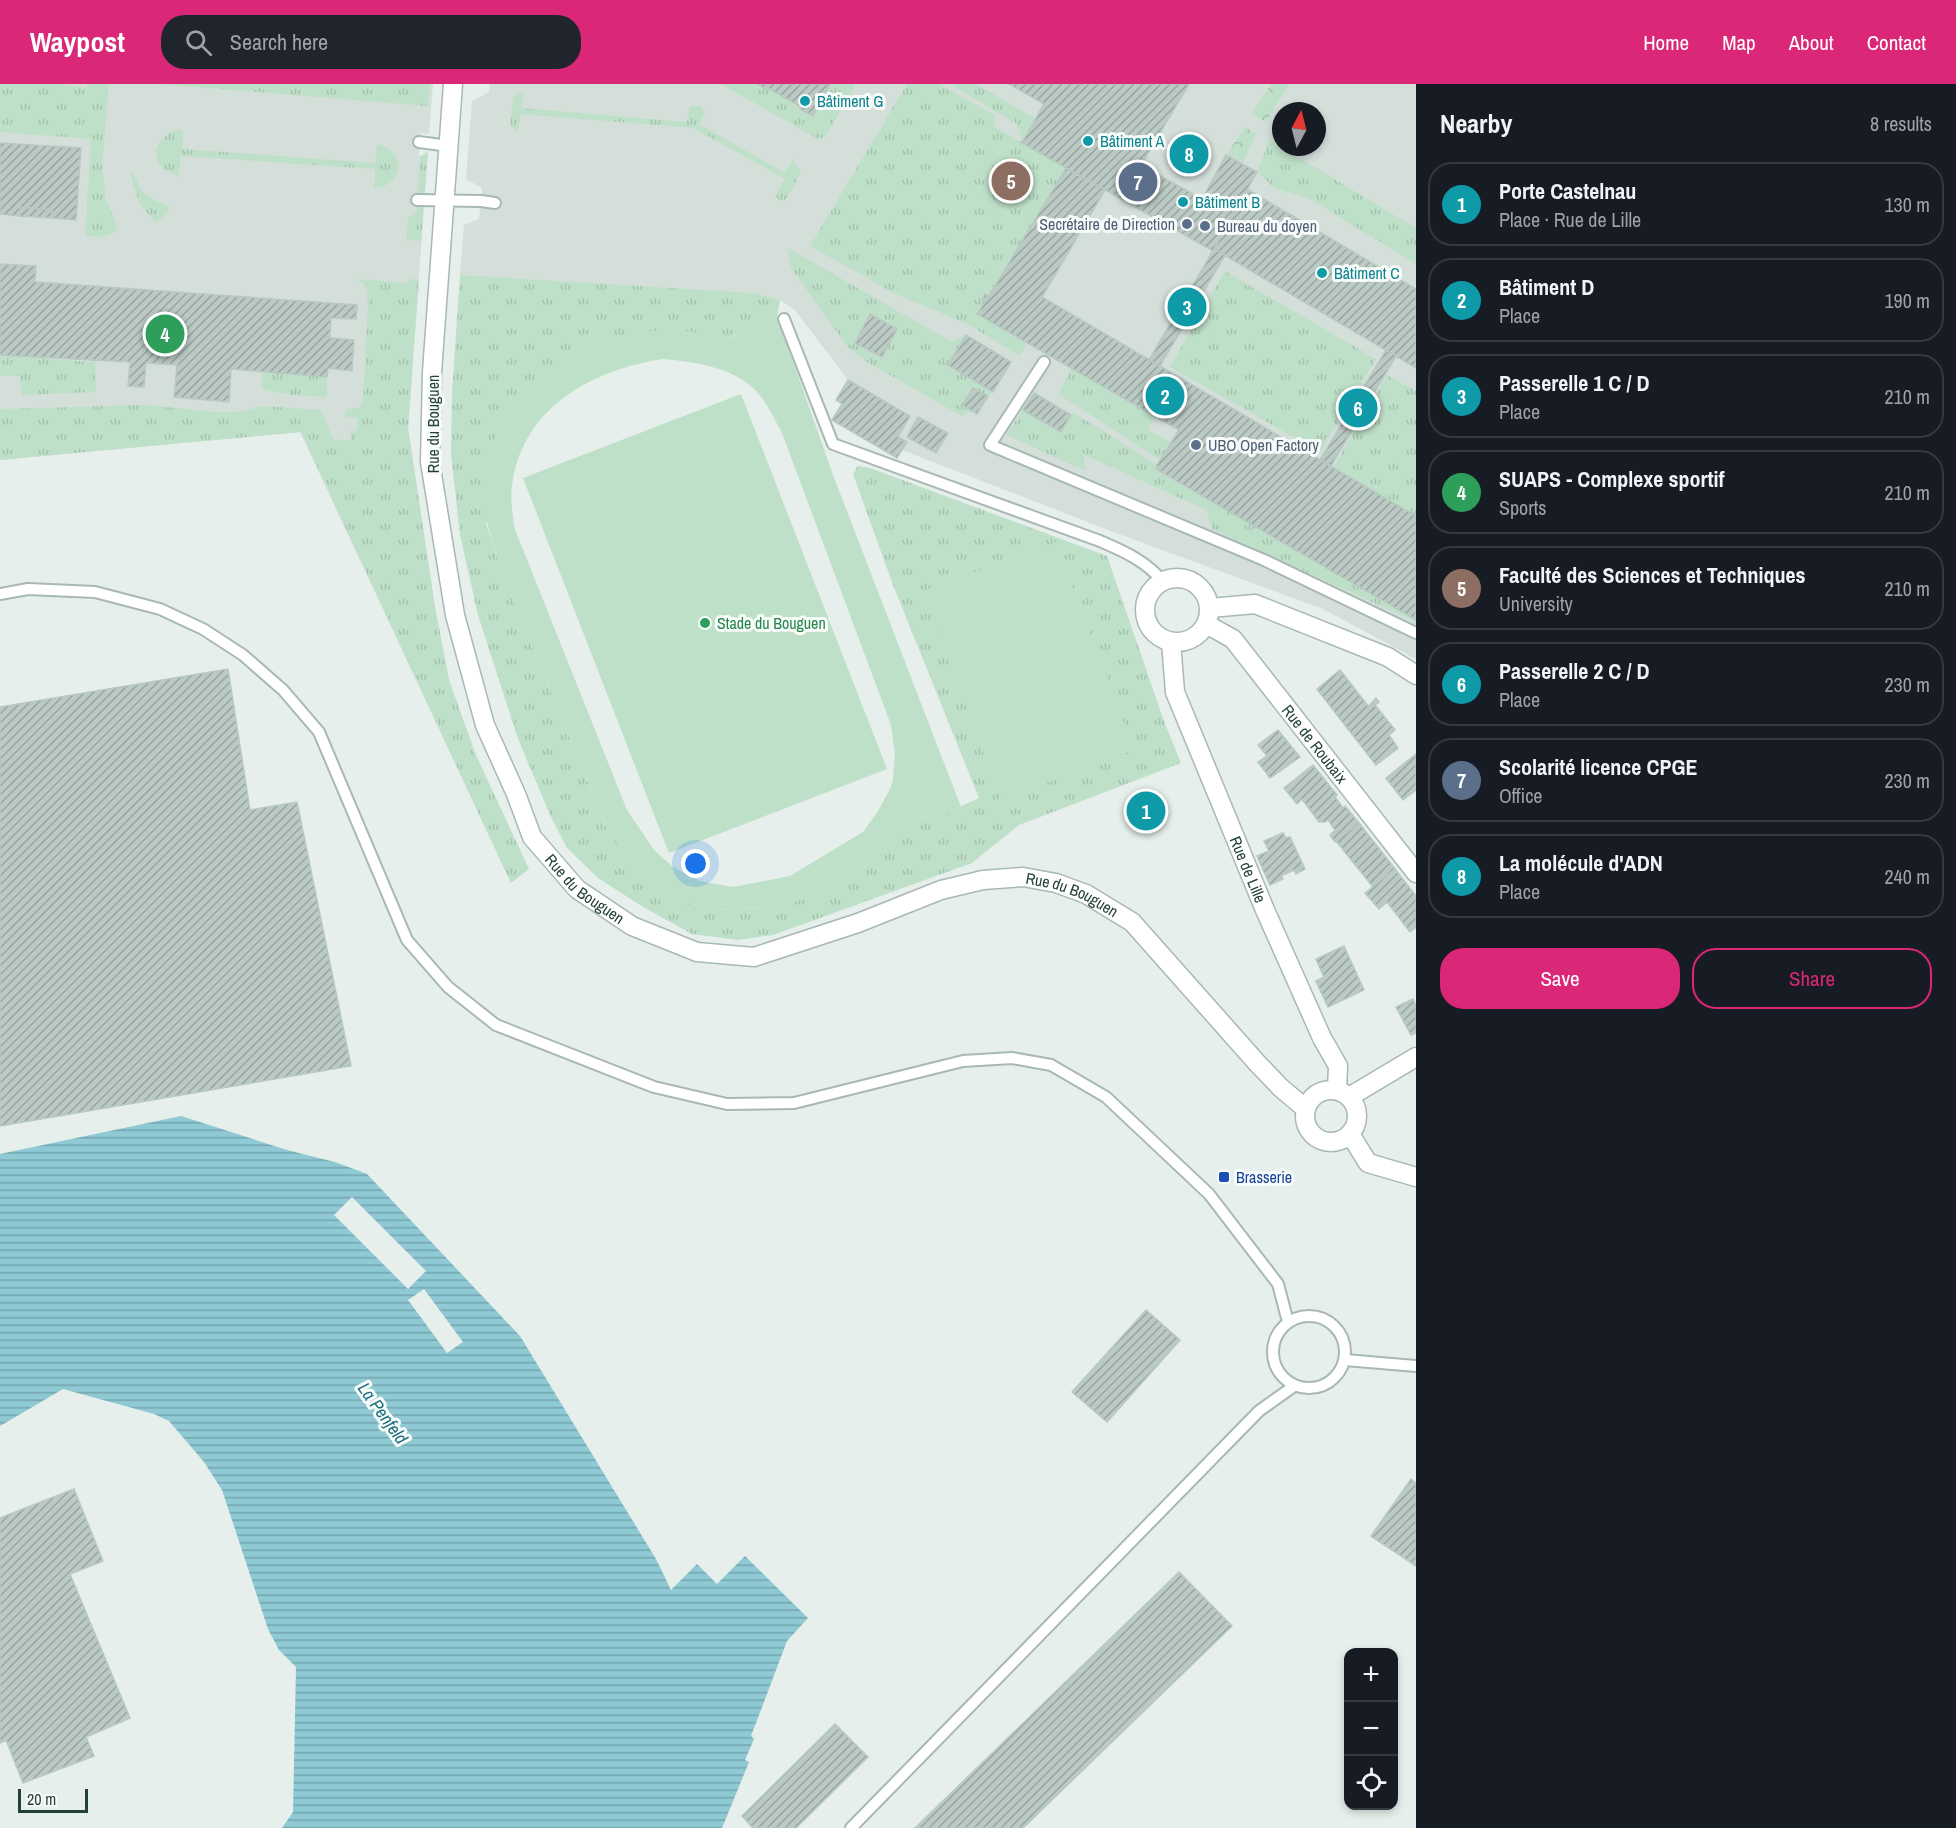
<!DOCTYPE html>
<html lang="en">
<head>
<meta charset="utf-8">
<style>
	body { margin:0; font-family:"Archivo Narrow",sans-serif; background:#20242c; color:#f1f3f6 }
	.controls { position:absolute; right:18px; bottom:18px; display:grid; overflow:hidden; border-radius:12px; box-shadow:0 3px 9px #0003 }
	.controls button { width:54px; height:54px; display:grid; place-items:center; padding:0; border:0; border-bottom:2px solid #363941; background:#171b24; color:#f1f3f6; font:30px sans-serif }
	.compass { position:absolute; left:1272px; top:18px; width:54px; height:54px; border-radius:50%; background:#171b24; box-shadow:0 3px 9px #0003; rotate:7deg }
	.scale { position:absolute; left:18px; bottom:15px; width:70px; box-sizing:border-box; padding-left:6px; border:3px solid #24423a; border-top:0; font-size:16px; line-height:21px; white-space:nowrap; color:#24423a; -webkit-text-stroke:4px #f7fbf9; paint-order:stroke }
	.you { position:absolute; left:696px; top:780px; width:21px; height:21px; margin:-15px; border:4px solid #fff; border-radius:50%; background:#1a73e8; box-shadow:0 0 0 9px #1a73e833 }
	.badge { display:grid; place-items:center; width:39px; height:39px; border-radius:50%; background:#db2777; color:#fff; font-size:20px; font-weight:700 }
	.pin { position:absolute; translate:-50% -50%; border:3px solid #fff; box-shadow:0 2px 6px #0006 }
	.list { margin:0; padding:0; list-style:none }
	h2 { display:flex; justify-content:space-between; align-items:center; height:78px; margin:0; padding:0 24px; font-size:26px }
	h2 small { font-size:20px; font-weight:400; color:#9ea1a6 }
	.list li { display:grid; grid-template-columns:39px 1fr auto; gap:18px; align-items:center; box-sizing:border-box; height:84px; margin:0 12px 12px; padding:0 12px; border:2px solid #363941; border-radius:24px }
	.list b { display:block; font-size:22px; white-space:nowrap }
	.list p { margin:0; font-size:20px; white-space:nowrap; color:#9ea1a6 }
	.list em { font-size:20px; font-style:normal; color:#9ea1a6 }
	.actions { display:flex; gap:12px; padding:18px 24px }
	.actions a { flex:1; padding:14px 0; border:2px solid #db2777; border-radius:24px; text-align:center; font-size:21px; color:#db2777 }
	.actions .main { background:#db2777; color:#fff }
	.icon { flex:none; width:33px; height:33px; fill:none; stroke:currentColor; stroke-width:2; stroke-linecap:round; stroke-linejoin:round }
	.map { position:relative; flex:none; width:1416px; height:1744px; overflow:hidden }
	header { display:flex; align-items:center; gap:36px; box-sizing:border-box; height:84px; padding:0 30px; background:#db2777; color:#fff }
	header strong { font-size:28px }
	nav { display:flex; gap:33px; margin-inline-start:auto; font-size:21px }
	.search { width:420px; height:54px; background:#20242c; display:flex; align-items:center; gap:15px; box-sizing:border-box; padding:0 21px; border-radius:24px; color:#9ea1a6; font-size:22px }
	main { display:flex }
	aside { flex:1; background:#171b24 }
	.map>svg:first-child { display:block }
	.built { fill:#d4dfda; fill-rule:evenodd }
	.grass { fill:url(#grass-tufts) }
	.park { fill:url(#park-crowns) }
	.pitch { fill:#bfe0c8; fill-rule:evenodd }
	.water { fill:url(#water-rules) }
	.pier { fill:#e6efeb }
	.building { fill:url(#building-hatch); stroke:#b8c9c2; stroke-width:1.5 }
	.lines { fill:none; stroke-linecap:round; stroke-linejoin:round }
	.service-casing { stroke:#a8b8b2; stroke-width:14 }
	.minor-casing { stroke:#a8b8b2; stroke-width:21 }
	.tertiary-casing { stroke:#a8b8b2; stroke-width:21 }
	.service { stroke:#fff; stroke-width:10 }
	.minor { stroke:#fff; stroke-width:18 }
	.tertiary { stroke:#fff; stroke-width:18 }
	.culture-dot { fill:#0f9aa8; stroke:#f7fbf9; stroke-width:2 }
	.service-dot { fill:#5c6f8a; stroke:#f7fbf9; stroke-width:2 }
	.leisure-dot { fill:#2e9e5b; stroke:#f7fbf9; stroke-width:2 }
	.transit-dot { fill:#1a4fb4; stroke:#f7fbf9; stroke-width:2 }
	.labels { text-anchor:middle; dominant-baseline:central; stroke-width:6; stroke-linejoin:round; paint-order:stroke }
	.culture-label { font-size:16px; fill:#0d838f; stroke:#f7fbf9; text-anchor:start }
	.service-label { font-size:16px; fill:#4e5e75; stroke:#f7fbf9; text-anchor:start }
	.street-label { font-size:16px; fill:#24423a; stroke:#f7fbf9 }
	.leisure-label { font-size:16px; fill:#27864d; stroke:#f7fbf9; text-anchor:start }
	.transit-label { font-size:16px; fill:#164399; stroke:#f7fbf9; text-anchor:start }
	.water-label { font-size:18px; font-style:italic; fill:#1c6f80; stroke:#f7fbf9 }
</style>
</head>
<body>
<header>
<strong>Waypost</strong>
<div class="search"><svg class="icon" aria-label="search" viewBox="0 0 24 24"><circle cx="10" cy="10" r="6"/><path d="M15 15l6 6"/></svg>Search here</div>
<nav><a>Home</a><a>Map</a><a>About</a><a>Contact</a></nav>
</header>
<main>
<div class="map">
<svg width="1416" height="1744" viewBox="0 0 1416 1744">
	<defs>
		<pattern id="grass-tufts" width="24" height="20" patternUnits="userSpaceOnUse" patternTransform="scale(1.5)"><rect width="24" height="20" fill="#bfe0c8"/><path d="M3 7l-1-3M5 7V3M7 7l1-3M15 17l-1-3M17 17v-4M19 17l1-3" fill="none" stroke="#a4c1ad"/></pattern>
		<pattern id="park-crowns" width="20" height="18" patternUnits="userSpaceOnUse" patternTransform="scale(1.5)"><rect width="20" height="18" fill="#bfe0c8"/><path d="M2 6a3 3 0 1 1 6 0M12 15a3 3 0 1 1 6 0" fill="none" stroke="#a4c1ad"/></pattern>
		<pattern id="water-rules" width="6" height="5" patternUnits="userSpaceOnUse" patternTransform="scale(1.5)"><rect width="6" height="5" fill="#8ec9d4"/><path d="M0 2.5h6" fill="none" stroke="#74a5ad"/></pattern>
		<pattern id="building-hatch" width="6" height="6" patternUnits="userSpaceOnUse" patternTransform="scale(1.5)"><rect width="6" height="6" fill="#bbcac4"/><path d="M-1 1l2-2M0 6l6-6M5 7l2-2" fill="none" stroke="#98a6a0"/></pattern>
	</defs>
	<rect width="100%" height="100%" fill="#e6efeb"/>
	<g class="built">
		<path d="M 0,0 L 433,0 L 429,50 L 420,49 L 419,71 L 421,72 L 428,67 L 408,344 L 435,523 L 449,596 L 475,669 L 511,799 L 300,348 L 0,376 Z"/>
		<path d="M 490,0 L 1416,0 L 1416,575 L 1323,525 L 1116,449 L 902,366 L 906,358 L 898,353 L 910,332 L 848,296 L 795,226 L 780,216 L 460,191 L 464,141 L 479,135 L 482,107 L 482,104 L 466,95 L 472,17 L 489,8 ZM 1281,27 L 1317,27 L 1317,63 L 1281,63 Z"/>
	</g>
	<g class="grass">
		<path d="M 0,0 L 64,0 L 86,4 L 87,0 L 109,0 L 102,83 L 106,116 L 116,139 L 117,145 C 108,155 98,153 85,152 L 91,55 L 0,48 Z"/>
		<path d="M 157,0 L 430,0 L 428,22 Z"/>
		<path d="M 721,0 L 758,0 L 767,5 L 768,4 L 812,32 L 830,0 L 856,0 L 825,53 L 818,55 Z"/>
		<path d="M 907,0 L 939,0 L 995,31 L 995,43 L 1066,84 L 989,212 L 985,211 L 982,216 L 985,218 L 977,230 L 1027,259 L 1020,272 L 969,241 L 894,209 L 810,162 Z"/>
		<path d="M 950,0 L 976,0 L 1036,35 L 1023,57 L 1022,56 L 1017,40 Z"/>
		<path d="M 523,8 L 522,24 L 687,38 L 690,22 L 701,22 L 705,28 L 699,40 L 785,89 L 793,75 L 801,88 L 787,114 L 782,118 L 775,112 L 785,95 L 693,44 L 521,30 L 518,48 L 510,42 L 513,13 Z"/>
		<path d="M 177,46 L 183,46 L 182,65 L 375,79 L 377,60 C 395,64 407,83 392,97 C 387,102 380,103 374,105 L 375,85 L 181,72 L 179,93 C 172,89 163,86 159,79 C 150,64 164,50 177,46 Z"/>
		<path d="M 1269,56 L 1416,144 L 1416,180 L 1310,115 L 1274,104 L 1257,88 Z"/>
		<path d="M 428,67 L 421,157 L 406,156 L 408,134 L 416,128 L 420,74 Z"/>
		<path d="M 130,88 L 134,90 C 142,112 149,114 169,122 L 168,128 L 157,138 C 140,125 134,108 130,88 Z"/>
		<path d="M 788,164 L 952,258 L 966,251 L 948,281 L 993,308 L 988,312 L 973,304 L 963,321 L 972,327 L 962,332 L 870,280 L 847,262 L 791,184 Z"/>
		<path d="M 1225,187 L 1376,275 L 1320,368 L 1170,283 Z"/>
		<path d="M 460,191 L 753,209 L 780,216 L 777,232 L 742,244 L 743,250 L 718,255 L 699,249 L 669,247 L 611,254 L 585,264 L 559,279 L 486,439 L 500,483 L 606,743 L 674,815 L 715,826 L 767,824 L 864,783 L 899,742 L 925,731 L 929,737 L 979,714 L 893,501 L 853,390 L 858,382 L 870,384 L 1107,472 L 1165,640 L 1181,679 L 1019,741 L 972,779 L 773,851 L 737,856 L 692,850 L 643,823 L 598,794 L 567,764 L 551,733 L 518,655 L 478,531 L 460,451 L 451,370 L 452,308 Z"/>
		<path d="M 358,195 L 408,199 L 409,195 L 419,196 L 408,344 L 435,523 L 449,596 L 475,669 L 529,785 L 511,799 L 301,348 L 0,376 L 0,325 L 146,321 L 215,328 L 239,328 L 263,322 L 321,326 L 333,355 L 350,357 L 351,348 L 357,346 L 358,335 L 344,332 L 347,326 L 360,323 L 363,316 L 368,221 L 367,204 Z"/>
		<path d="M 0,271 L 91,278 L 91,275 L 95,275 L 96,308 L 22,311 L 20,292 L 0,292 Z"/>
		<path d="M 1072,284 L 1156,332 L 1148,346 L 1171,358 L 1160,376 L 1058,310 Z"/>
		<path d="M 262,287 L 327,293 L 327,313 L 292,311 L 262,305 Z"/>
		<path d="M 1387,291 L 1416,307 L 1416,432 L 1333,384 Z"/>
		<path d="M 1023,326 L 1061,348 L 1073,328 L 1157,381 L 1156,385 L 1416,536 L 1416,538 L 1212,445 L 1206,426 L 1083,370 L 1086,387 L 1006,351 Z"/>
	</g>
	<g class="park">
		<path d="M 1271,0 L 1289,0 L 1266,38 L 1252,30 Z"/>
		<path d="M 1245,43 L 1256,50 L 1243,79 L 1227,70 Z"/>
	</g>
	<g class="pitch">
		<path d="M 777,232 L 833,391 L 961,723 L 929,737 L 925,731 L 899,742 L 864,783 L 814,813 L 767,824 L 715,826 L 674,815 L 646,795 L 622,768 L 606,743 L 500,483 C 493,459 484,436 484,412 C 481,325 562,255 644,248 C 661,246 682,246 699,249 C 706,250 713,255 721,254 C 728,254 736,251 743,250 L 742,244 ZM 663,275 C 695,278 735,283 758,309 C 768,321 775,336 782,349 L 891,641 L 895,670 L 893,695 L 890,705 L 878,727 L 863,748 L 790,792 L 733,803 L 700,797 L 673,783 L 654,766 L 627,726 L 514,443 C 513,430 510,415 512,402 C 522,323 592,286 663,275 Z"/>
		<path d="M 741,310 L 887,685 L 669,769 L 523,394 Z"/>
		<path d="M 1056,458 L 1134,666 L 1001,716 L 923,507 Z"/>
	</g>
	<path class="water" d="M 181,1032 L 287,1066 L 335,1078 L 367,1090 L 520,1252 L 656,1475 L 671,1506 L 697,1480 L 717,1500 L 745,1472 L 808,1534 L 787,1557 L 751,1652 L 754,1655 L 745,1676 L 749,1678 L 722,1744 L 282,1744 L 293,1728 L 296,1583 L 279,1566 L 268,1545 L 222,1406 L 204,1378 L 169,1337 L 154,1330 L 63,1305 L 0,1342 L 0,1070 Z"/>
	<g class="pier">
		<path d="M 352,1113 L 426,1187 L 408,1205 L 334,1131 Z"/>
		<path d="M 424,1205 L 463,1258 L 447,1269 L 408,1216 Z"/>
	</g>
	<g class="building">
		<path d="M 758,0 L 830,0 L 813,32 L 800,25 L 801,23 L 768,4 L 767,6 Z"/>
		<path d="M 1009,0 L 1189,0 L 1121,115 L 1020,58 L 1023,57 L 1044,20 Z"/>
		<path d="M 0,59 L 81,64 L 76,136 L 52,134 L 52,126 L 20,123 L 20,132 L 0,130 Z"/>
		<path d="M 1226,71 L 1257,88 L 1213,167 L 1121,115 L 1141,81 L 1202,115 Z"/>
		<path d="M 1066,84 L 1105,106 L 1042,213 L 1416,432 L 1416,536 L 1156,385 L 1157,381 L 1179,346 L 977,230 L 985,218 L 982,216 L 985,210 L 989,212 Z"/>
		<path d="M 1247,105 L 1416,205 L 1416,284 L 1214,165 Z"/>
		<path d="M 20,123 L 52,126 L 52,134 L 20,132 Z"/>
		<path d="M 1214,165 L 1225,171 L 1160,282 L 1149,276 Z"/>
		<path d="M 0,180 L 36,182 L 35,198 L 357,221 L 356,235 L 331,234 L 330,248 L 330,254 L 354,256 L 352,287 L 328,284 L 327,293 L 231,285 L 229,318 L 174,313 L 177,281 L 146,279 L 144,303 L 139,303 L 128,302 L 130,278 L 0,271 Z"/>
		<path d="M 870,230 L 897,245 L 882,273 L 855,259 Z"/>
		<path d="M 966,251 L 1011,278 L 993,308 L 948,281 Z"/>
		<path d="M 1386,266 L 1396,272 L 1331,382 L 1320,376 Z"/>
		<path d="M 848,296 L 910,332 L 898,353 L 907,358 L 897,374 L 832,336 L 842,320 L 836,316 Z"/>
		<path d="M 973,304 L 988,312 L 977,330 L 962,321 Z"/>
		<path d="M 1034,309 L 1071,331 L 1061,348 L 1023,326 Z"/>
		<path d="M 918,333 L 948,349 L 936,369 L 907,353 Z"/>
		<path d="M 228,585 L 250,726 L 297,718 L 351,982 L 0,1042 L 0,623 Z"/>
		<path d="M 1340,586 L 1369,623 L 1348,645 L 1317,605 Z"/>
		<path d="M 1376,614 L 1379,618 L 1375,621 L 1395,646 L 1389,651 L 1398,664 L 1376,681 L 1348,645 Z"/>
		<path d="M 1278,646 L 1300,673 L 1270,694 L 1258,678 L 1267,672 L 1258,661 Z"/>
		<path d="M 1416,670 L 1416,706 L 1403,716 L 1386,694 Z"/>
		<path d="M 1313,681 L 1337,711 L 1335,713 L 1343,724 L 1325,738 L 1319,738 L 1302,715 L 1297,720 L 1284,704 Z"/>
		<path d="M 1345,722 L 1359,739 L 1335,758 L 1330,751 L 1335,746 L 1328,736 Z"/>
		<path d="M 1359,739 L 1395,785 L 1373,803 L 1336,757 Z"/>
		<path d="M 1283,749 L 1286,754 L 1290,753 L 1305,785 L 1296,790 L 1294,786 L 1281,792 L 1283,795 L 1270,801 L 1257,772 L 1269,767 L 1264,757 Z"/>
		<path d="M 1395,785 L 1416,812 L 1416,843 L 1410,848 L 1387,818 L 1379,825 L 1365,809 Z"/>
		<path d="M 1344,862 L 1364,906 L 1328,923 L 1316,897 L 1324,893 L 1316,875 Z"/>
		<path d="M 1413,915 L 1416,922 L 1416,949 L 1411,951 L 1396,923 Z"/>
		<path d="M 1146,1226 L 1180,1256 L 1107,1338 L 1072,1308 Z"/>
		<path d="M 1411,1395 L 1416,1399 L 1416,1482 L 1371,1452 Z"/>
		<path d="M 74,1405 L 103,1477 L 70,1490 L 130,1634 L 86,1653 L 94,1672 L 23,1699 L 6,1656 L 0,1659 L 0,1434 Z"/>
		<path d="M 1179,1488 L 1232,1542 L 1023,1744 L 915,1744 Z"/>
		<path d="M 835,1640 L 868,1673 L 796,1744 L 753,1744 L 742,1732 Z"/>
	</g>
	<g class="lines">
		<g class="service-casing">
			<g id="service">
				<path d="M 419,58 L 449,62"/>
				<path d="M 417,116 L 481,117 L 495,119"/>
				<path d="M 784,235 L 833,360 L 1100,457 C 1123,467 1147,477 1163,498"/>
				<path d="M 1044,278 L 990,361 L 1264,476 L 1416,549"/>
				<path d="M 0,510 L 28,505 L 95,508 L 160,525 L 203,545 L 243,571 L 283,606 L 319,648 L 407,856 L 448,903 L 496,941 L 654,1003 L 727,1020 L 794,1019 L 963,977 L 1012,974 L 1051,981 L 1106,1013 L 1209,1110 L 1278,1200 L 1288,1238"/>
				<circle cx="1309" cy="1268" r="36"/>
				<path d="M 1345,1276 L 1416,1282"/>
				<path d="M 851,1744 L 1259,1327 L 1294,1302"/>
			</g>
		</g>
		<g class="minor-casing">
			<g id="minor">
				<circle cx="1177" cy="526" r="32"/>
				<path d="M 1210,524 L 1255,520 L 1388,573 L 1416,591"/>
				<path id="s1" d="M 1206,540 L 1233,555 L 1416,789"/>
				<path id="s2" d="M 1171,558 L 1175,608 L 1265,826 L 1322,954 L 1338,982 L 1337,1006"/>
				<path d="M 1349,1013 L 1416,973"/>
			</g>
		</g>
		<g class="tertiary-casing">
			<g id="tertiary">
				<path id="s3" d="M 453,0 L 432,288 L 430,378 L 455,531 L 485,641 L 516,710 L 532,753 L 577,805 L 632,842 L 697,868 L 754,873 L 858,839 L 941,806 L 983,796 L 1023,793 L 1056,799 L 1086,810 L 1132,838 L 1258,980 L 1281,1004 L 1306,1025"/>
				<circle cx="1331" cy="1032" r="26"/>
				<path d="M 1350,1050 L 1368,1079 L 1416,1093"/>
			</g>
		</g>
		<use href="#service" class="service"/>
		<use href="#minor" class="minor"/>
		<use href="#tertiary" class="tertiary"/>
	</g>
	<g class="culture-dot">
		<circle cx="805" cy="17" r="6"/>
		<circle cx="1088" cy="57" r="6"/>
		<circle cx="1183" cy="118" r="6"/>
		<circle cx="1322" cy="189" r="6"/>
	</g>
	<g class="service-dot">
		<circle cx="1187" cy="140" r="6"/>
		<circle cx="1205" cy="142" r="6"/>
		<circle cx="1196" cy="361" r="6"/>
	</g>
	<circle class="leisure-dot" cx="705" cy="539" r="6"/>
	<rect class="transit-dot" x="1218" y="1087" width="12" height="12" rx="3"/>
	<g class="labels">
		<g class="culture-label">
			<text x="817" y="17">Bâtiment G</text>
			<text x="1100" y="57">Bâtiment A</text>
			<text x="1195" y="118">Bâtiment B</text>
			<text x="1334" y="189">Bâtiment C</text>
		</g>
		<g class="service-label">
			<text x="1175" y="140" text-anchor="end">Secrétaire de Direction</text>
			<text x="1217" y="142">Bureau du doyen</text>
			<text x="1208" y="361">UBO Open Factory</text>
		</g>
		<g class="street-label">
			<text transform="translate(433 340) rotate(-90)">Rue du Bouguen</text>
			<text stroke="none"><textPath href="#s1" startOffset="164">Rue de Roubaix</textPath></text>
			<text stroke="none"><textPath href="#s2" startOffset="242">Rue de Lille</textPath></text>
			<text stroke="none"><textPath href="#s3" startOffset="844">Rue du Bouguen</textPath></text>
			<text stroke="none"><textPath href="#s3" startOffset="1366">Rue du Bouguen</textPath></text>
		</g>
		<g class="leisure-label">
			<text x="717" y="539">Stade du Bouguen</text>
		</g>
		<g class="transit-label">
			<text x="1236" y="1093">Brasserie</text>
		</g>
		<g class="water-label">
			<text transform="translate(383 1329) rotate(54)">La Penfeld</text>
		</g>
	</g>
</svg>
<div class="controls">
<button>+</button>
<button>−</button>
<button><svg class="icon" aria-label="locate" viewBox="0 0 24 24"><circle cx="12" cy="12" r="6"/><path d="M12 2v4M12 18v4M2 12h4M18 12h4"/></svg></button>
</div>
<svg class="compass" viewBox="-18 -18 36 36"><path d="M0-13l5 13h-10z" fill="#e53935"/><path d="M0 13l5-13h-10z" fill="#9ea1a6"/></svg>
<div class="scale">20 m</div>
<div class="you"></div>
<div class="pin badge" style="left:1146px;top:727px;background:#0f9aa8">1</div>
<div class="pin badge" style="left:1165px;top:312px;background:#0f9aa8">2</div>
<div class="pin badge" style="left:1187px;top:223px;background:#0f9aa8">3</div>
<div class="pin badge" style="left:165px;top:250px;background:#2e9e5b">4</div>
<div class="pin badge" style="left:1011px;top:97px;background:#8d6e63">5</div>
<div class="pin badge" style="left:1358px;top:324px;background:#0f9aa8">6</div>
<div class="pin badge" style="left:1138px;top:98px;background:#5c6f8a">7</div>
<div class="pin badge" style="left:1189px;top:70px;background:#0f9aa8">8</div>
</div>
<aside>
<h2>Nearby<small>8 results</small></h2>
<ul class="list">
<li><span class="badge" style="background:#0f9aa8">1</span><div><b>Porte Castelnau</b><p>Place · Rue de Lille</p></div><em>130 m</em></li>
<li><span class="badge" style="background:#0f9aa8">2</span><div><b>Bâtiment D</b><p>Place</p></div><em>190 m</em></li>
<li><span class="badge" style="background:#0f9aa8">3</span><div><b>Passerelle 1 C / D</b><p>Place</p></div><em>210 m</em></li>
<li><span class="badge" style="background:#2e9e5b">4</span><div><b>SUAPS - Complexe sportif</b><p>Sports</p></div><em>210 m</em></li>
<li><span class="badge" style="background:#8d6e63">5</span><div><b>Faculté des Sciences et Techniques</b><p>University</p></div><em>210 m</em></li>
<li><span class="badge" style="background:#0f9aa8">6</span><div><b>Passerelle 2 C / D</b><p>Place</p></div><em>230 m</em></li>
<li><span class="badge" style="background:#5c6f8a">7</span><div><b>Scolarité licence CPGE</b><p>Office</p></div><em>230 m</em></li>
<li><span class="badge" style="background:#0f9aa8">8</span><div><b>La molécule d'ADN</b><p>Place</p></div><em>240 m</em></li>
</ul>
<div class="actions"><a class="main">Save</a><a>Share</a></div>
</aside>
</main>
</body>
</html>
